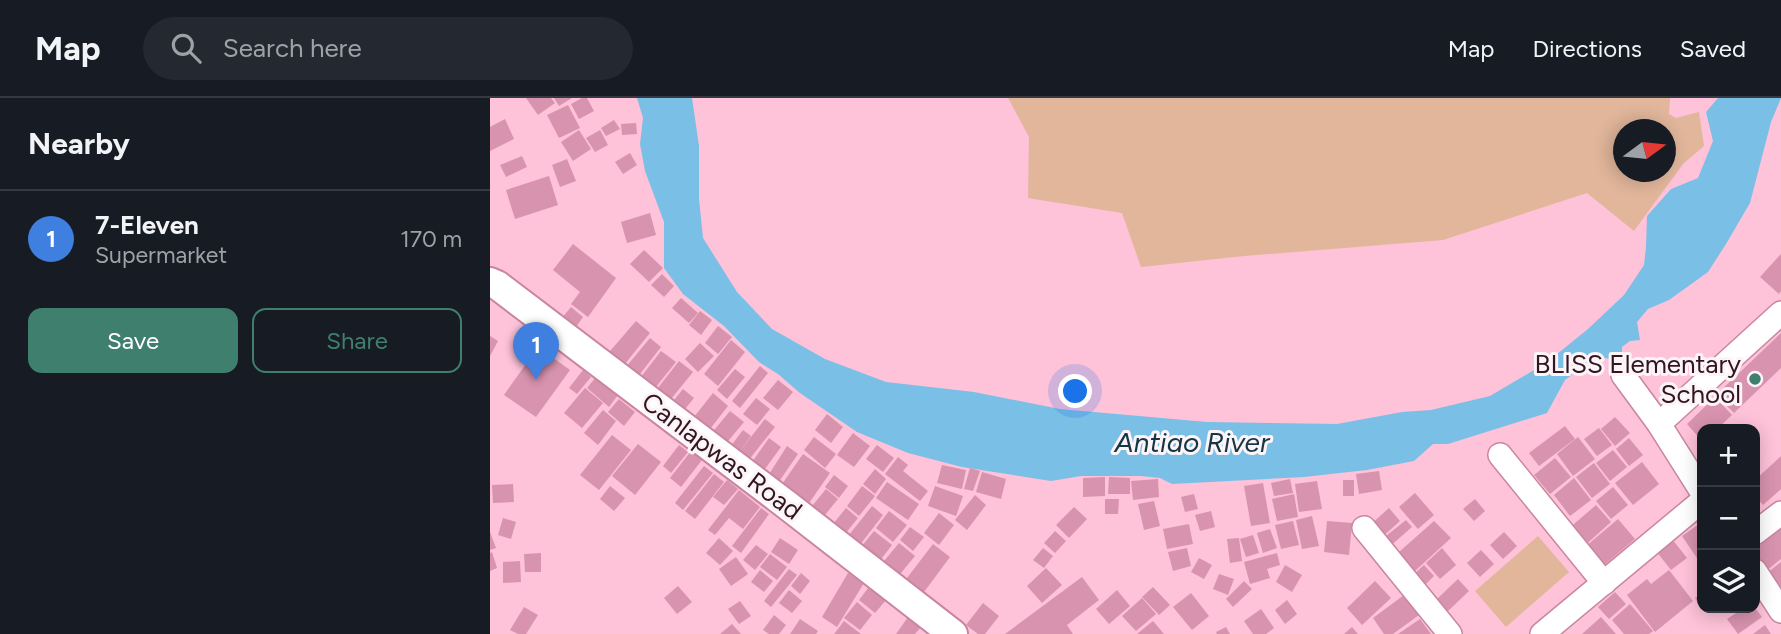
<!DOCTYPE html>
<html lang="en">
<head>
<meta charset="utf-8">
<style>
	body { margin:0; font-family:Figtree,sans-serif; background:#242831; color:#f1f3f6 }
	.controls { position:absolute; right:21px; bottom:21px; display:grid; overflow:hidden; border-radius:14px; box-shadow:0 4px 18px #0003 }
	.controls button { width:63px; height:63px; display:grid; place-items:center; padding:0; border:0; border-bottom:2px solid #363941; background:#171b24; color:#f1f3f6; font:35px sans-serif }
	.compass { position:absolute; left:1123px; top:21px; width:63px; height:63px; border-radius:50%; background:#171b24; box-shadow:0 4px 18px #0003; rotate:75deg }
	.you { position:absolute; left:586px; top:294px; width:24px; height:24px; margin:-18px; border:5px solid #fff; border-radius:50%; background:#1a73e8; box-shadow:0 0 0 10px #1a73e833 }
	.badge { display:grid; place-items:center; width:46px; height:46px; border-radius:50%; background:#3f7f6e; color:#fff; font-size:23px; font-weight:700 }
	.pin { position:absolute; translate:-50% -58px; filter:drop-shadow(0 2px 4px #0008) }
	.pin::after { content:''; position:absolute; top:37px; width:24px; height:21px; background:inherit; clip-path:polygon(0 0,100% 0,50% 100%) }
	.list { margin:0; padding:0; list-style:none }
	h2 { display:flex; justify-content:space-between; align-items:center; height:91px; margin:0; padding:0 28px; font-size:30px }
	h2 small { font-size:23px; font-weight:400; color:#9ea1a6 }
	.list li { display:grid; grid-template-columns:46px 1fr auto; gap:21px; align-items:center; box-sizing:border-box; height:98px; padding:0 28px; border-top:2px solid #363941 }
	.list b { display:block; font-size:26px; white-space:nowrap }
	.list p { margin:0; font-size:23px; white-space:nowrap; color:#9ea1a6 }
	.list em { font-size:23px; font-style:normal; color:#9ea1a6 }
	.actions { display:flex; gap:14px; padding:21px 28px }
	.actions a { flex:1; padding:16px 0; border:2px solid #3f7f6e; border-radius:14px; text-align:center; font-size:24px; color:#3f7f6e }
	.actions .main { background:#3f7f6e; color:#fff }
	.icon { flex:none; width:38px; height:38px; fill:none; stroke:currentColor; stroke-width:2; stroke-linecap:round; stroke-linejoin:round }
	.map { position:relative; flex:none; width:1291px; height:536px; overflow:hidden }
	header { display:flex; align-items:center; gap:42px; box-sizing:border-box; height:98px; padding:0 35px; background:#171b24; border-bottom:2px solid #363941 }
	header strong { font-size:33px }
	nav { display:flex; gap:38px; margin-inline-start:auto; font-size:24px }
	.search { width:490px; height:63px; background:#242831; display:flex; align-items:center; gap:18px; box-sizing:border-box; padding:0 24px; border-radius:38px; color:#9ea1a6; font-size:26px }
	main { display:flex }
	aside { flex:1; background:#171b24 }
	.map>svg:first-child { display:block }
	.green { fill:#e1b69b; fill-rule:evenodd }
	.water { fill:#7abfe6 }
	.building { fill:#d893af }
	.lines { fill:none; stroke-linecap:round; stroke-linejoin:round }
	.minor-casing { stroke:#ca85a0; stroke-width:26 }
	.tertiary-casing { stroke:#ca85a0; stroke-width:32 }
	.minor { stroke:#fff; stroke-width:23 }
	.tertiary { stroke:#fff; stroke-width:28 }
	.poi-dot { fill:#3f7f6e; stroke:#fcf4f7; stroke-width:2.5 }
	.labels { text-anchor:middle; dominant-baseline:central; stroke-width:6; stroke-linejoin:round; paint-order:stroke }
	.poi-label { font-size:26px; fill:#311621; stroke:#fcf4f7; text-anchor:end }
	.street-label { font-size:26px; fill:#311621; stroke:#fcf4f7 }
	.water-label { font-size:28px; font-style:italic; fill:#163646; stroke:#fcf4f7 }
</style>
</head>
<body>
<header>
<strong>Map</strong>
<div class="search"><svg class="icon" aria-label="search" viewBox="0 0 24 24"><circle cx="10" cy="10" r="6"/><path d="M15 15l6 6"/></svg>Search here</div>
<nav><a>Map</a><a>Directions</a><a>Saved</a></nav>
</header>
<main>
<aside>
<h2>Nearby<small></small></h2>
<ul class="list">
<li><span class="badge" style="background:#3f7fe0">1</span><div><b>7-Eleven</b><p>Supermarket</p></div><em>170 m</em></li>
</ul>
<div class="actions"><a class="main">Save</a><a>Share</a></div>
</aside>
<div class="map">
<svg width="1291" height="536" viewBox="0 0 1291 536">
	<rect width="100%" height="100%" fill="#fec2d9"/>
	<g class="green">
		<path d="M 518,0 L 1180,0 L 1179,16 L 1186,20 L 1209,14 L 1214,48 L 1193,66 L 1144,133 L 1097,95 L 953,142 L 754,158 L 651,169 L 632,115 L 538,100 L 539,39 ZM 1134,32 L 1176,32 L 1176,74 L 1134,74 Z"/>
		<path d="M 1048,438 L 1079,474 L 1016,529 L 985,493 Z"/>
	</g>
	<path class="water" d="M 147,0 L 202,0 L 209,48 L 209,101 L 213,140 L 247,194 L 282,231 L 335,261 L 396,284 L 484,294 L 570,311 L 717,324 L 847,326 L 912,314 L 941,312 L 1000,298 L 1056,265 L 1098,231 L 1134,197 L 1154,167 L 1156,149 L 1157,118 L 1181,91 L 1208,80 L 1223,43 L 1216,14 L 1228,0 L 1291,0 L 1281,24 L 1260,105 L 1236,146 L 1218,174 L 1179,202 L 1158,211 L 1147,224 L 1150,242 L 1140,243 L 1132,249 L 1132,266 L 1116,260 L 1099,264 L 1075,282 L 1057,315 L 958,346 L 943,346 L 924,363 L 877,372 L 814,379 L 682,386 L 670,380 L 651,378 L 591,378 L 561,383 L 472,369 L 418,355 L 367,334 L 310,295 L 288,276 L 269,264 L 234,228 L 193,196 L 174,170 L 174,124 L 155,73 L 150,46 L 153,20 Z"/>
	<g class="building">
		<path d="M 36,0 L 61,0 L 65,5 L 48,17 Z"/>
		<path d="M 64,0 L 82,0 L 69,8 Z"/>
		<path d="M 92,0 L 97,0 L 104,13 L 89,21 L 81,6 Z"/>
		<path d="M 78,7 L 90,30 L 69,40 L 57,17 Z"/>
		<path d="M 15,21 L 24,41 L 0,53 L 0,29 Z"/>
		<path d="M 124,22 L 130,31 L 116,38 L 111,30 Z"/>
		<path d="M 146,25 L 147,36 L 132,37 L 131,26 Z"/>
		<path d="M 89,32 L 101,51 L 83,63 L 71,44 Z"/>
		<path d="M 110,32 L 118,47 L 105,54 L 96,40 Z"/>
		<path d="M 140,55 L 147,67 L 133,76 L 125,64 Z"/>
		<path d="M 32,58 L 37,69 L 16,79 L 10,67 Z"/>
		<path d="M 77,61 L 86,83 L 70,89 L 62,67 Z"/>
		<path d="M 59,78 L 68,107 L 25,121 L 16,92 Z"/>
		<path d="M 160,115 L 166,137 L 137,145 L 131,124 Z"/>
		<path d="M 83,146 L 126,180 L 98,219 L 81,206 L 90,194 L 63,172 Z"/>
		<path d="M 154,152 L 173,170 L 159,184 L 140,166 Z"/>
		<path d="M 1291,156 L 1291,193 L 1289,196 L 1270,179 Z"/>
		<path d="M 172,176 L 184,188 L 174,199 L 161,187 Z"/>
		<path d="M 191,200 L 208,215 L 199,225 L 182,210 Z"/>
		<path d="M 81,209 L 93,219 L 84,232 L 71,221 Z"/>
		<path d="M 210,213 L 222,222 L 211,237 L 199,227 Z"/>
		<path d="M 146,223 L 160,235 L 130,272 L 115,259 Z"/>
		<path d="M 228,228 L 242,239 L 228,256 L 215,245 Z"/>
		<path d="M 1291,235 L 1291,270 L 1244,315 L 1226,297 Z"/>
		<path d="M 0,238 L 8,243 L 0,258 Z"/>
		<path d="M 160,240 L 171,249 L 143,285 L 131,275 Z"/>
		<path d="M 241,242 L 255,254 L 228,288 L 214,276 Z"/>
		<path d="M 210,245 L 224,258 L 208,274 L 195,261 Z"/>
		<path d="M 48,249 L 80,272 L 46,319 L 14,297 Z"/>
		<path d="M 171,253 L 186,264 L 161,295 L 147,284 Z"/>
		<path d="M 189,263 L 203,274 L 177,306 L 164,295 Z"/>
		<path d="M 270,268 L 278,275 L 250,310 L 242,303 Z"/>
		<path d="M 245,271 L 255,279 L 237,301 L 227,292 Z"/>
		<path d="M 93,272 L 101,279 L 87,296 L 79,290 Z"/>
		<path d="M 106,279 L 128,297 L 119,309 L 97,290 Z"/>
		<path d="M 288,282 L 303,294 L 288,312 L 273,300 Z"/>
		<path d="M 95,290 L 113,305 L 92,330 L 74,315 Z"/>
		<path d="M 193,291 L 204,300 L 191,316 L 180,307 Z"/>
		<path d="M 223,295 L 238,308 L 220,331 L 204,319 Z"/>
		<path d="M 1225,299 L 1242,317 L 1227,331 L 1212,331 L 1212,343 L 1197,326 Z"/>
		<path d="M 266,300 L 280,311 L 267,327 L 253,316 Z"/>
		<path d="M 129,301 L 145,314 L 134,328 L 118,314 Z"/>
		<path d="M 113,312 L 126,323 L 108,347 L 94,335 Z"/>
		<path d="M 240,313 L 254,324 L 234,348 L 220,337 Z"/>
		<path d="M 337,316 L 353,329 L 341,345 L 325,332 Z"/>
		<path d="M 1125,319 L 1140,335 L 1125,348 L 1111,331 Z"/>
		<path d="M 275,321 L 285,329 L 258,363 L 240,349 L 253,332 L 261,338 L 250,353 Z"/>
		<path d="M 1075,328 L 1085,341 L 1049,368 L 1039,355 Z"/>
		<path d="M 1109,330 L 1122,347 L 1107,358 L 1094,341 Z"/>
		<path d="M 363,335 L 380,348 L 364,369 L 347,357 Z"/>
		<path d="M 122,337 L 141,352 L 109,392 L 90,377 Z"/>
		<path d="M 324,339 L 346,356 L 335,370 L 314,352 Z"/>
		<path d="M 1088,339 L 1105,361 L 1083,378 L 1067,356 Z"/>
		<path d="M 279,340 L 291,349 L 272,375 L 260,367 Z"/>
		<path d="M 1139,340 L 1153,357 L 1139,368 L 1126,351 Z"/>
		<path d="M 148,346 L 171,364 L 145,397 L 122,378 Z"/>
		<path d="M 189,347 L 198,354 L 181,375 L 173,368 Z"/>
		<path d="M 387,347 L 404,360 L 393,374 L 376,361 Z"/>
		<path d="M 297,348 L 308,356 L 286,388 L 276,381 Z"/>
		<path d="M 1123,352 L 1137,369 L 1120,383 L 1106,365 Z"/>
		<path d="M 201,353 L 212,362 L 191,389 L 180,380 Z"/>
		<path d="M 313,356 L 340,375 L 317,408 L 290,389 Z"/>
		<path d="M 1291,358 L 1291,391 L 1273,407 L 1265,398 L 1265,382 Z"/>
		<path d="M 408,359 L 418,367 L 413,373 L 438,393 L 430,403 L 395,376 Z"/>
		<path d="M 1065,360 L 1081,379 L 1060,396 L 1044,377 Z"/>
		<path d="M 1152,364 L 1169,386 L 1143,407 L 1125,385 Z"/>
		<path d="M 1104,365 L 1120,386 L 1102,400 L 1086,379 Z"/>
		<path d="M 452,367 L 476,372 L 472,391 L 447,385 Z"/>
		<path d="M 214,368 L 223,375 L 193,412 L 185,405 Z"/>
		<path d="M 480,370 L 490,373 L 483,393 L 474,391 Z"/>
		<path d="M 385,371 L 396,381 L 385,396 L 373,386 Z"/>
		<path d="M 889,373 L 892,392 L 869,396 L 866,376 Z"/>
		<path d="M 492,374 L 516,381 L 511,401 L 486,394 Z"/>
		<path d="M 224,376 L 234,384 L 205,421 L 195,413 Z"/>
		<path d="M 344,377 L 358,388 L 349,400 L 335,389 Z"/>
		<path d="M 615,379 L 615,398 L 593,399 L 593,380 Z"/>
		<path d="M 619,379 L 640,380 L 640,396 L 618,396 Z"/>
		<path d="M 1084,380 L 1101,402 L 1080,418 L 1064,397 Z"/>
		<path d="M 668,381 L 669,399 L 643,402 L 641,383 Z"/>
		<path d="M 800,381 L 803,395 L 784,398 L 781,385 Z"/>
		<path d="M 237,382 L 248,391 L 234,407 L 223,399 Z"/>
		<rect x="853" y="382" width="11" height="16"/>
		<path d="M 827,383 L 832,411 L 809,414 L 805,386 Z"/>
		<path d="M 397,384 L 429,406 L 418,422 L 386,400 Z"/>
		<path d="M 773,385 L 780,425 L 761,428 L 754,388 Z"/>
		<path d="M 23,386 L 24,404 L 3,405 L 2,387 Z"/>
		<path d="M 120,388 L 135,400 L 124,413 L 110,401 Z"/>
		<path d="M 372,388 L 385,398 L 369,418 L 357,408 Z"/>
		<path d="M 445,388 L 473,398 L 466,418 L 438,408 Z"/>
		<path d="M 1123,389 L 1138,407 L 1121,421 L 1106,403 Z"/>
		<path d="M 336,391 L 348,401 L 330,423 L 318,413 Z"/>
		<path d="M 249,392 L 270,409 L 253,431 L 239,420 L 225,437 L 218,432 Z"/>
		<path d="M 925,395 L 944,417 L 928,431 L 909,409 Z"/>
		<path d="M 704,396 L 708,411 L 695,414 L 691,399 Z"/>
		<path d="M 804,396 L 808,419 L 787,423 L 782,401 Z"/>
		<path d="M 485,397 L 496,407 L 477,432 L 465,422 Z"/>
		<path d="M 615,401 L 629,401 L 628,416 L 615,416 Z"/>
		<path d="M 985,401 L 995,413 L 984,423 L 973,411 Z"/>
		<path d="M 664,403 L 670,428 L 654,432 L 648,406 Z"/>
		<path d="M 1106,407 L 1121,424 L 1092,450 L 1077,432 Z"/>
		<path d="M 382,408 L 393,417 L 366,452 L 355,442 Z"/>
		<path d="M 584,409 L 597,421 L 579,440 L 566,427 Z"/>
		<path d="M 271,410 L 279,416 L 251,455 L 242,448 Z"/>
		<path d="M 356,410 L 368,420 L 351,441 L 339,431 Z"/>
		<path d="M 899,410 L 910,423 L 890,441 L 879,428 Z"/>
		<path d="M 399,413 L 417,427 L 403,444 L 386,430 Z"/>
		<path d="M 721,413 L 725,429 L 710,433 L 705,417 Z"/>
		<path d="M 449,415 L 464,427 L 449,447 L 434,435 Z"/>
		<path d="M 822,418 L 829,448 L 812,451 L 806,422 Z"/>
		<path d="M 13,420 L 26,424 L 21,441 L 8,437 Z"/>
		<path d="M 1128,421 L 1145,441 L 1112,469 L 1095,449 Z"/>
		<path d="M 916,422 L 922,429 L 898,450 L 891,442 Z"/>
		<path d="M 803,423 L 809,447 L 791,451 L 785,427 Z"/>
		<path d="M 837,423 L 862,425 L 859,457 L 834,454 Z"/>
		<path d="M 944,423 L 961,440 L 925,473 L 909,454 Z"/>
		<path d="M 1212,424 L 1212,460 L 1209,463 L 1192,438 Z"/>
		<path d="M 699,426 L 703,446 L 677,451 L 673,431 Z"/>
		<path d="M 1291,427 L 1291,461 L 1276,473 L 1265,459 L 1265,448 Z"/>
		<path d="M 420,429 L 434,439 L 423,453 L 410,442 Z"/>
		<path d="M 780,431 L 787,450 L 773,455 L 767,435 Z"/>
		<path d="M 384,433 L 402,447 L 385,469 L 367,454 Z"/>
		<path d="M 565,433 L 576,443 L 565,455 L 554,445 Z"/>
		<path d="M 0,434 L 6,450 L 0,452 Z"/>
		<path d="M 1014,434 L 1027,448 L 1013,461 L 1000,447 Z"/>
		<path d="M 763,437 L 769,455 L 756,459 L 750,441 Z"/>
		<path d="M 229,440 L 243,453 L 230,467 L 216,455 Z"/>
		<path d="M 290,440 L 308,452 L 299,466 L 281,454 Z"/>
		<path d="M 749,440 L 752,463 L 740,465 L 737,441 Z"/>
		<path d="M 1182,441 L 1197,460 L 1181,472 L 1166,453 Z"/>
		<path d="M 409,445 L 425,458 L 406,481 L 390,468 Z"/>
		<path d="M 443,446 L 460,459 L 434,494 L 417,480 Z"/>
		<path d="M 266,447 L 278,456 L 265,472 L 253,462 Z"/>
		<path d="M 553,450 L 563,458 L 554,470 L 543,462 Z"/>
		<path d="M 697,450 L 701,468 L 683,473 L 678,454 Z"/>
		<path d="M 952,450 L 966,467 L 950,481 L 936,465 Z"/>
		<path d="M 991,452 L 1004,466 L 990,479 L 977,465 Z"/>
		<path d="M 2,454 L 7,470 L 0,473 L 0,455 Z"/>
		<path d="M 51,455 L 51,474 L 35,474 L 34,456 Z"/>
		<path d="M 787,455 L 790,467 L 777,471 L 780,480 L 760,486 L 754,464 Z"/>
		<path d="M 280,456 L 297,469 L 287,482 L 270,469 Z"/>
		<path d="M 246,459 L 258,476 L 241,488 L 229,471 Z"/>
		<path d="M 709,460 L 722,467 L 714,481 L 701,474 Z"/>
		<path d="M 30,463 L 31,484 L 13,485 L 13,464 Z"/>
		<path d="M 1291,464 L 1291,494 L 1277,475 Z"/>
		<path d="M 795,467 L 812,477 L 802,494 L 786,484 Z"/>
		<path d="M 934,467 L 944,478 L 932,490 L 922,478 Z"/>
		<path d="M 556,470 L 572,487 L 552,505 L 537,488 Z"/>
		<path d="M 299,471 L 307,477 L 281,509 L 274,503 Z"/>
		<path d="M 270,472 L 283,483 L 274,494 L 261,484 Z"/>
		<path d="M 1179,472 L 1203,503 L 1165,534 L 1137,497 L 1157,481 L 1161,486 Z"/>
		<path d="M 311,475 L 320,483 L 310,496 L 301,488 Z"/>
		<path d="M 358,475 L 374,485 L 347,529 L 332,519 Z"/>
		<path d="M 729,476 L 744,481 L 738,497 L 723,491 Z"/>
		<path d="M 592,479 L 609,502 L 577,527 L 583,536 L 515,536 Z"/>
		<path d="M 968,481 L 979,493 L 958,513 L 947,501 Z"/>
		<path d="M 754,483 L 762,491 L 743,509 L 736,501 Z"/>
		<path d="M 885,483 L 901,500 L 872,527 L 857,510 Z"/>
		<path d="M 188,488 L 202,504 L 187,516 L 174,500 Z"/>
		<path d="M 379,489 L 396,502 L 385,515 L 369,502 Z"/>
		<path d="M 663,489 L 680,507 L 669,517 L 652,499 Z"/>
		<path d="M 299,492 L 312,503 L 302,515 L 289,505 Z"/>
		<path d="M 627,492 L 640,508 L 619,526 L 606,511 Z"/>
		<path d="M 1125,494 L 1136,506 L 1119,521 L 1108,509 Z"/>
		<path d="M 701,495 L 719,518 L 702,532 L 683,509 Z"/>
		<path d="M 1212,495 L 1212,510 L 1205,500 Z"/>
		<path d="M 914,497 L 929,517 L 903,536 L 894,536 L 883,520 Z"/>
		<path d="M 652,500 L 666,516 L 646,533 L 632,518 Z"/>
		<path d="M 797,502 L 807,516 L 795,526 L 785,512 Z"/>
		<path d="M 250,503 L 261,518 L 249,526 L 238,511 Z"/>
		<path d="M 367,504 L 382,517 L 370,532 L 354,520 Z"/>
		<path d="M 493,505 L 509,518 L 495,536 L 488,536 L 476,527 Z"/>
		<path d="M 1140,506 L 1163,533 L 1159,536 L 1134,536 L 1122,522 Z"/>
		<path d="M 34,509 L 48,517 L 36,536 L 28,536 L 20,532 Z"/>
		<path d="M 1254,510 L 1265,510 L 1272,519 L 1248,536 L 1237,521 Z"/>
		<path d="M 771,511 L 784,530 L 776,536 L 763,536 L 754,523 Z"/>
		<path d="M 284,517 L 296,527 L 289,536 L 279,536 L 273,532 Z"/>
		<path d="M 418,519 L 431,529 L 425,536 L 406,536 Z"/>
		<path d="M 1111,519 L 1126,536 L 1092,536 Z"/>
		<path d="M 310,521 L 328,533 L 326,536 L 300,536 Z"/>
		<path d="M 930,521 L 941,536 L 908,536 Z"/>
		<path d="M 354,523 L 371,536 L 344,536 Z"/>
		<path d="M 663,523 L 674,536 L 647,536 Z"/>
		<path d="M 242,526 L 251,536 L 230,536 Z"/>
		<path d="M 1275,527 L 1281,536 L 1263,536 Z"/>
		<path d="M 736,529 L 740,536 L 727,536 L 726,534 Z"/>
		<path d="M 862,529 L 868,536 L 854,536 Z"/>
	</g>
	<g class="lines">
		<g class="minor-casing">
			<g id="minor">
				<path d="M 1133,277 L 1169,326 L 1212,394"/>
				<path d="M 1169,326 L 1291,215"/>
				<path d="M 1010,357 L 1114,485"/>
				<path d="M 874,430 L 960,536"/>
				<path d="M 1265,435 L 1291,415"/>
				<path d="M 1265,473 L 1291,513"/>
				<path d="M 1052,536 L 1212,403"/>
			</g>
		</g>
		<g class="tertiary-casing">
			<path id="tertiary" d="M 0,184 L 7,187 L 297,407 L 463,536"/>
		</g>
		<use href="#minor" class="minor"/>
		<use href="#tertiary" class="tertiary"/>
	</g>
	<circle class="poi-dot" cx="1265" cy="281" r="7"/>
	<g class="labels">
		<g class="poi-label">
			<text x="1251" y="266">BLISS Elementary<tspan x="1251" dy="30">School</tspan></text>
		</g>
		<g class="street-label">
			<text transform="translate(232 358) rotate(37)">Canlapwas Road</text>
		</g>
		<g class="water-label">
			<text x="702" y="344">Antiao River</text>
		</g>
	</g>
</svg>
<div class="controls">
<button>+</button>
<button>−</button>
<button><svg class="icon" aria-label="layers" viewBox="0 0 24 24"><path d="M12 4l9 5-9 5-9-5zM3 14l9 5 9-5"/></svg></button>
</div>
<svg class="compass" viewBox="-18 -18 36 36"><path d="M0-13l5 13h-10z" fill="#e53935"/><path d="M0 13l5-13h-10z" fill="#9ea1a6"/></svg>
<div class="you"></div>
<div class="pin badge" style="left:46px;top:282px;background:#3f7fe0">1</div>
</div>
</main>
</body>
</html>
